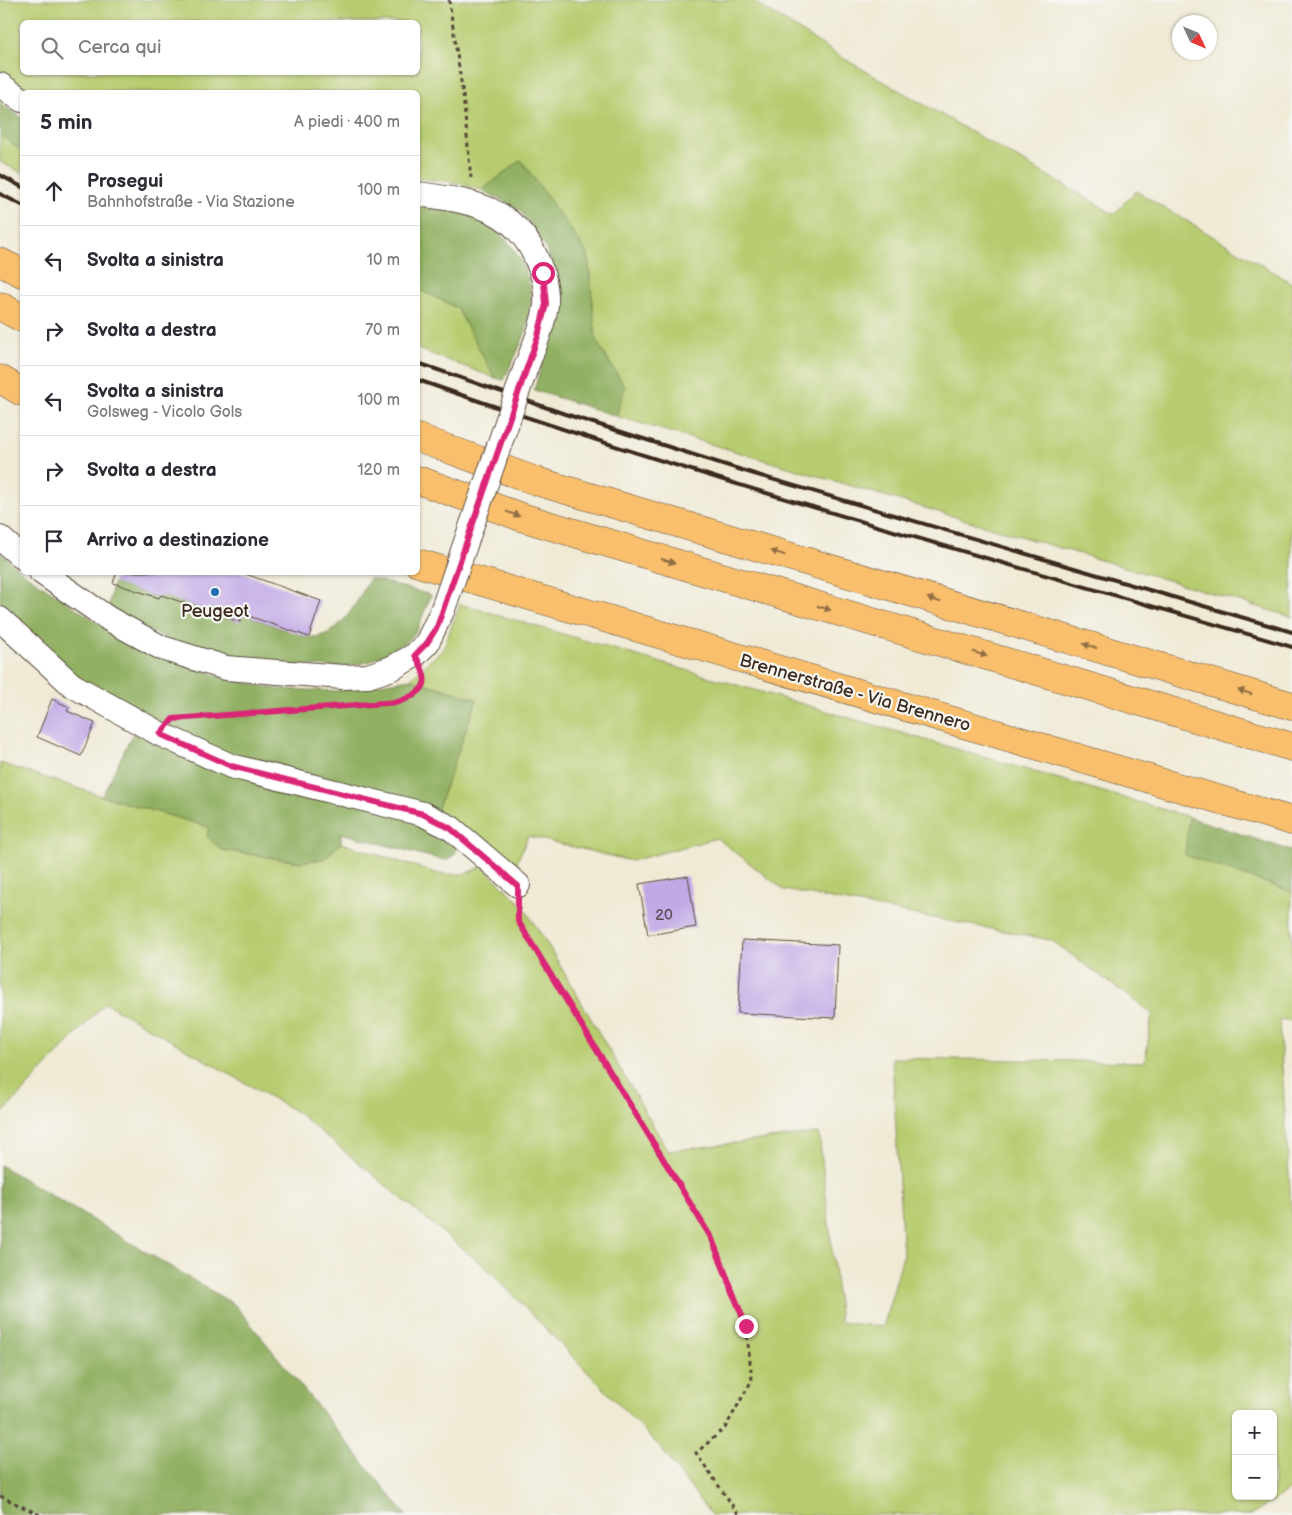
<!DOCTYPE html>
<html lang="it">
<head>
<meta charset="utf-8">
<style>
	body { margin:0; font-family:"Balsamiq Sans",sans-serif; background:#f2f2f3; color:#2b2b33 }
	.controls { position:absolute; right:15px; bottom:15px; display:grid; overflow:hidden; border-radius:8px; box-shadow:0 1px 4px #0004 }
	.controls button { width:45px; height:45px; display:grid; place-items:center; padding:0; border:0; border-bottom:1px solid #e1e1e2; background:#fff; color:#2b2b33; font:25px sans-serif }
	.compass { position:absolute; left:1172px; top:15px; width:45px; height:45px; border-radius:50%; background:#fff; box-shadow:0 1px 4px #0004; rotate:134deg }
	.stop { position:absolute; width:15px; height:15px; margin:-11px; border:4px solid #db2777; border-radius:50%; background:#fff }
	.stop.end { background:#db2777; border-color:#fff; box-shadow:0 1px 5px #0008 }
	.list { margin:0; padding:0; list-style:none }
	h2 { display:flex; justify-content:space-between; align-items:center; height:65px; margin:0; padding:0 20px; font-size:21px }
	h2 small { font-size:16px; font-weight:400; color:#7c7c81 }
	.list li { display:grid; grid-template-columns:32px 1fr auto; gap:15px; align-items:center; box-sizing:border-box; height:70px; padding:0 20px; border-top:1px solid #e1e1e2 }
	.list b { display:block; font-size:19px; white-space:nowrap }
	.list p { margin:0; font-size:16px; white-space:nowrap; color:#7c7c81 }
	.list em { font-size:16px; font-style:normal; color:#7c7c81 }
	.icon { flex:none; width:28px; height:28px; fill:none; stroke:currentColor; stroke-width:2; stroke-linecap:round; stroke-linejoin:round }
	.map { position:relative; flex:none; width:1292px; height:1515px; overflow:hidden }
	.search { position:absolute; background:#fff; box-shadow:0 1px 4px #0004; left:20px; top:20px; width:400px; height:55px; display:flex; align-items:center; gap:12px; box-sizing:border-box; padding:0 18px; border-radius:8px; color:#7c7c81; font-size:19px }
	.panel { position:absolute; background:#fff; box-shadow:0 1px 4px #0004; left:20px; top:90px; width:400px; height:485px; border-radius:8px }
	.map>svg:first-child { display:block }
	.green { fill:#b7cc70; stroke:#797b47; fill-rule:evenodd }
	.forest { fill:#91b062; stroke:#666d40 }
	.building { fill:#c1a9e6 }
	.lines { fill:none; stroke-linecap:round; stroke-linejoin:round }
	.street-casing { stroke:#564739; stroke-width:26 }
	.primary-casing { stroke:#564739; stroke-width:29 }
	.highway-casing { stroke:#564739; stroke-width:29 }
	.path { stroke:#564739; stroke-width:3; stroke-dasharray:4 4; stroke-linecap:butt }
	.street { stroke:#fff; stroke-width:24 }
	.primary { stroke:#f9bf6d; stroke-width:28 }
	.highway { stroke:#f9bf6d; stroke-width:28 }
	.rail { stroke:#3b2a1e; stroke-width:4 }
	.street-bridge-casing { stroke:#564739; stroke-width:26; stroke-linecap:butt }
	.street-bridge { stroke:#fff; stroke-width:24 }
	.oneway { fill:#906d42 }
	.route { stroke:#db2777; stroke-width:6 }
	.poi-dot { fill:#1f6fb2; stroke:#f6f6f2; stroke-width:2 }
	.labels { text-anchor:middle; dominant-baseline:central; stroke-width:4.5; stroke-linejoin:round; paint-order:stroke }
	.number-label { font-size:15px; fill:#5c4a50 }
	.poi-label { font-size:18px; fill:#3b2a1e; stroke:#f6f6f2 }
	.street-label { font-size:18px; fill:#3b2a1e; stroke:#f6f6f2 }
</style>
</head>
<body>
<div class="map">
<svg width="1292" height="1515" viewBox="0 0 1292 1515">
	<rect width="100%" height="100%" fill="#f6f6f2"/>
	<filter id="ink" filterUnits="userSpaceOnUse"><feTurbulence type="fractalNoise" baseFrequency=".02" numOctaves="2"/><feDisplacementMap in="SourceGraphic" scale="10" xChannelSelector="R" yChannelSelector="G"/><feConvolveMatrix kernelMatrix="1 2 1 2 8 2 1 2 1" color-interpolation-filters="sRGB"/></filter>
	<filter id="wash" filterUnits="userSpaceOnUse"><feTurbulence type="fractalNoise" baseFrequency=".0096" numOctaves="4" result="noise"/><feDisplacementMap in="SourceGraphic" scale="20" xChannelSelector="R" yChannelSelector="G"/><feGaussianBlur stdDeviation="1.12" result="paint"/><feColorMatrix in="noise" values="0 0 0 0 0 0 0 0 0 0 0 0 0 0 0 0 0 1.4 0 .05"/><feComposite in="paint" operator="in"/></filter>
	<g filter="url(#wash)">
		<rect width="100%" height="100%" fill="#f0ead5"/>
		<g class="green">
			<path d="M 0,0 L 751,0 L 843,58 L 1114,214 L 1136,191 L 1292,283 L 1292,617 L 616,416 L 625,387 L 596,341 L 588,254 L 521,160 L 482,190 L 452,182 L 418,178 L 418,92 L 33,92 L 0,71 ZM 22,22 L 418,22 L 418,72 L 22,72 Z"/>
			<path d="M 0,135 L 22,151 L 22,173 L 0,162 Z"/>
			<path d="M 418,289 L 457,308 L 495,378 L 418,349 Z"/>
			<path d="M 460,604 L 1189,817 L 1186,855 L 1292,892 L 1292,1020 L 1279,1020 L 1292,1221 L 1292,1488 L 1252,1515 L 711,1515 L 659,1446 L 492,1273 L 298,1113 L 105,1003 L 0,1116 L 0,763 L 102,796 L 209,827 L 222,850 L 300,862 L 324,859 L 341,843 L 439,874 C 456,875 467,875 482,866 L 523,906 L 548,945 L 668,1151 L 819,1133 L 840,1322 L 883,1327 L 903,1256 L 892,1058 L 1145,1062 L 1152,1013 L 1051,940 L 784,890 L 717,838 L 631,861 L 528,836 L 513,872 L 437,810 L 477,699 L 410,679 L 443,649 ZM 1236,1414 L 1273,1414 L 1273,1496 L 1236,1496 Z"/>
		</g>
		<g class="forest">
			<path d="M 0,103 L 22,118 L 22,151 L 0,135 Z"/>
			<path d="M 521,160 L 588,254 L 596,341 L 625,387 L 616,416 L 534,390 L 554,325 L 555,271 L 545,247 L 520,210 L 482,190 Z"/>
			<path d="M 418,206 C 435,208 458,210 474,217 C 511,233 538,276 530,316 C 525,339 513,360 504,380 L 495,378 L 457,308 L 418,289 Z"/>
			<path d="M 0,552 L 22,572 L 104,627 L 222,678 L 278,689 L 336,691 L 410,679 L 477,699 L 437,810 L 457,848 L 455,854 L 448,860 L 438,859 L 341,833 L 341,843 L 324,859 L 300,862 L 222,850 L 207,836 L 209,827 L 102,796 L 138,723 L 0,619 Z"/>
			<path d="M 370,578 L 431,595 L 417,630 L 408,641 L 369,662 L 339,667 L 223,663 L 107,612 L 113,583 L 159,598 L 161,595 L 240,622 L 243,614 C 258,619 296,636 309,637 C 340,639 358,600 370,578 Z"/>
			<path d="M 1189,817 L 1292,851 L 1292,892 L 1185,855 Z"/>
			<path d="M 0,1165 L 235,1305 L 406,1515 L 0,1515 Z"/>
		</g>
		<g id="blocks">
			<g class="building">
				<path d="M 117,572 L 240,572 L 321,601 L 309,637 L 243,614 L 240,622 L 161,595 L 159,598 L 113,583 Z"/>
				<path d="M 52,699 L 69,707 L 67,711 L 95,723 L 81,756 L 37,737 Z"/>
				<path d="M 688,876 L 696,927 L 648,935 L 639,884 Z"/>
				<path d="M 742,940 L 838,945 L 835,1018 L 738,1013 Z"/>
			</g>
		</g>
	</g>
	<g filter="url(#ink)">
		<use href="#blocks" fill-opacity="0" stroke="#564739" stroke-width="1"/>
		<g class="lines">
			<g class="street-casing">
				<g id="street">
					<path d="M 0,85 L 22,100"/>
					<path d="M 418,194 C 469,201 515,206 537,260 C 543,273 547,290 546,305 C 543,326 534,347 526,367"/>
					<path d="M 0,538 L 22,557"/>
					<path d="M 41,572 L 109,619 L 162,648 L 226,668 L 343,677 L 368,676 L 392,668 L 415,655 L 427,643 L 443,609"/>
					<path d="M 0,619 L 72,685 L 160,734 L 231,766 L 423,814 L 451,828 L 518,885"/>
				</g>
			</g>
			<g class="primary-casing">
				<g id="primary">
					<path d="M 0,379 L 22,392"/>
					<path d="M 418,563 L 1292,821"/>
				</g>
			</g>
			<g class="highway-casing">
				<g id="highway">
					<path d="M 0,262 L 22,273"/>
					<path d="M 0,306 L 22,318"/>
					<path d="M 418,438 L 536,481 L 1292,706"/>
					<path d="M 418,480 L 521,517 L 1292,747"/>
				</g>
			</g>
			<g class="path">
				<path d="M 449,0 L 463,95 L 471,178"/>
				<path d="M 190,718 L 398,703 L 417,695 L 426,678"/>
				<path d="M 518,909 L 518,921 L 712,1239 L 746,1326 L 752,1380 L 725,1428 L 696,1453 L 739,1515"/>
				<path d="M 0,1496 L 40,1515"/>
			</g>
			<use href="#street" class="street"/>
			<use href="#primary" class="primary"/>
			<use href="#highway" class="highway"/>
			<g class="rail">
				<path d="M 0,175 L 22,187"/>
				<path d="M 0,194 L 22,205"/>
				<path d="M 418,363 L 565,414 L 751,473 L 1292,632"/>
				<path d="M 418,380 C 705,481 1000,561 1292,647"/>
			</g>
			<g class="street-bridge-casing">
				<path id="street-bridge" d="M 443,609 L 526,367"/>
			</g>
			<use href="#street-bridge" class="street-bridge"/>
		</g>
		<defs><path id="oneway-solid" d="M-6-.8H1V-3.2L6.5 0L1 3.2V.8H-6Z" transform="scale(1.25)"/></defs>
		<g class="oneway">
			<use href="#oneway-solid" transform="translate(513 514) rotate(20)"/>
			<use href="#oneway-solid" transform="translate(778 553) rotate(-163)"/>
			<use href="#oneway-solid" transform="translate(668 561) rotate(17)"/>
			<use href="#oneway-solid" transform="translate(934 600) rotate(-163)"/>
			<use href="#oneway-solid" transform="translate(824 608) rotate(17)"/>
			<use href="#oneway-solid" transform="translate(1090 646) rotate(-163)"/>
			<use href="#oneway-solid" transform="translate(980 654) rotate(17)"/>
			<use href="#oneway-solid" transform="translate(1245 692) rotate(-163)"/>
		</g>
	</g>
	<g class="lines" filter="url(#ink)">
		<path class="route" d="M 543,273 L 546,304 L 538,336 L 437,627 L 427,643 L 415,655 C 432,683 427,691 398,702 L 173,719 L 160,734 L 231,766 L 423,814 L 450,828 L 518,886 L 518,921 L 712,1239 L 746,1326"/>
	</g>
	<circle class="poi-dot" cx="215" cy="592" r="5"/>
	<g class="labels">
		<g class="number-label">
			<text x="664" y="915">20</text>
		</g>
		<g class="poi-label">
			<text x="215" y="611">Peugeot</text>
		</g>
		<g class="street-label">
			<text transform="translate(855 693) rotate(16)">Brennerstraße - Via Brennero</text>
		</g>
	</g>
</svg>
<div class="controls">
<button>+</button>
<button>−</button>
</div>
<svg class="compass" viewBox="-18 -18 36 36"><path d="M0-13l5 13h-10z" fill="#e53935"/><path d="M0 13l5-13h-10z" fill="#7c7c81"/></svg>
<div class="stop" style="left:543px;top:273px"></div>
<div class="stop end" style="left:746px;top:1326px"></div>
<div class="search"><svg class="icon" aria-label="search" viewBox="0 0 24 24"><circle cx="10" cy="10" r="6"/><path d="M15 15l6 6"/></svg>Cerca qui</div>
<section class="panel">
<h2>5 min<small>A piedi · 400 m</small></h2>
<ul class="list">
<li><svg class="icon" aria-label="ahead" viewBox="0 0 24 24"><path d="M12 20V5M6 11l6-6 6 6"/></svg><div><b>Prosegui</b><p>Bahnhofstraße - Via Stazione</p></div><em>100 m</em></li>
<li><svg class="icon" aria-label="left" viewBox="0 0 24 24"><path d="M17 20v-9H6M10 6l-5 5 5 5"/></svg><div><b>Svolta a sinistra</b></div><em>10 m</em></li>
<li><svg class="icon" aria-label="right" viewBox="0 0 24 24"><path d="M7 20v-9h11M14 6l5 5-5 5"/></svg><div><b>Svolta a destra</b></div><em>70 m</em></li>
<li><svg class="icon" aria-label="left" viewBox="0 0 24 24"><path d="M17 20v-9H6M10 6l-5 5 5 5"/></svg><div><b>Svolta a sinistra</b><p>Golsweg - Vicolo Gols</p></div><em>100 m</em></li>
<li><svg class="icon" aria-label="right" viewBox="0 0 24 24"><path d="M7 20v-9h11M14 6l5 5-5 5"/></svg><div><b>Svolta a destra</b></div><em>120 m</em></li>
<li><svg class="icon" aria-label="arrive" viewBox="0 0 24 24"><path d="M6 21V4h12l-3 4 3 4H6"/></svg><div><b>Arrivo a destinazione</b></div></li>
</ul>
</section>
</div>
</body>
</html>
